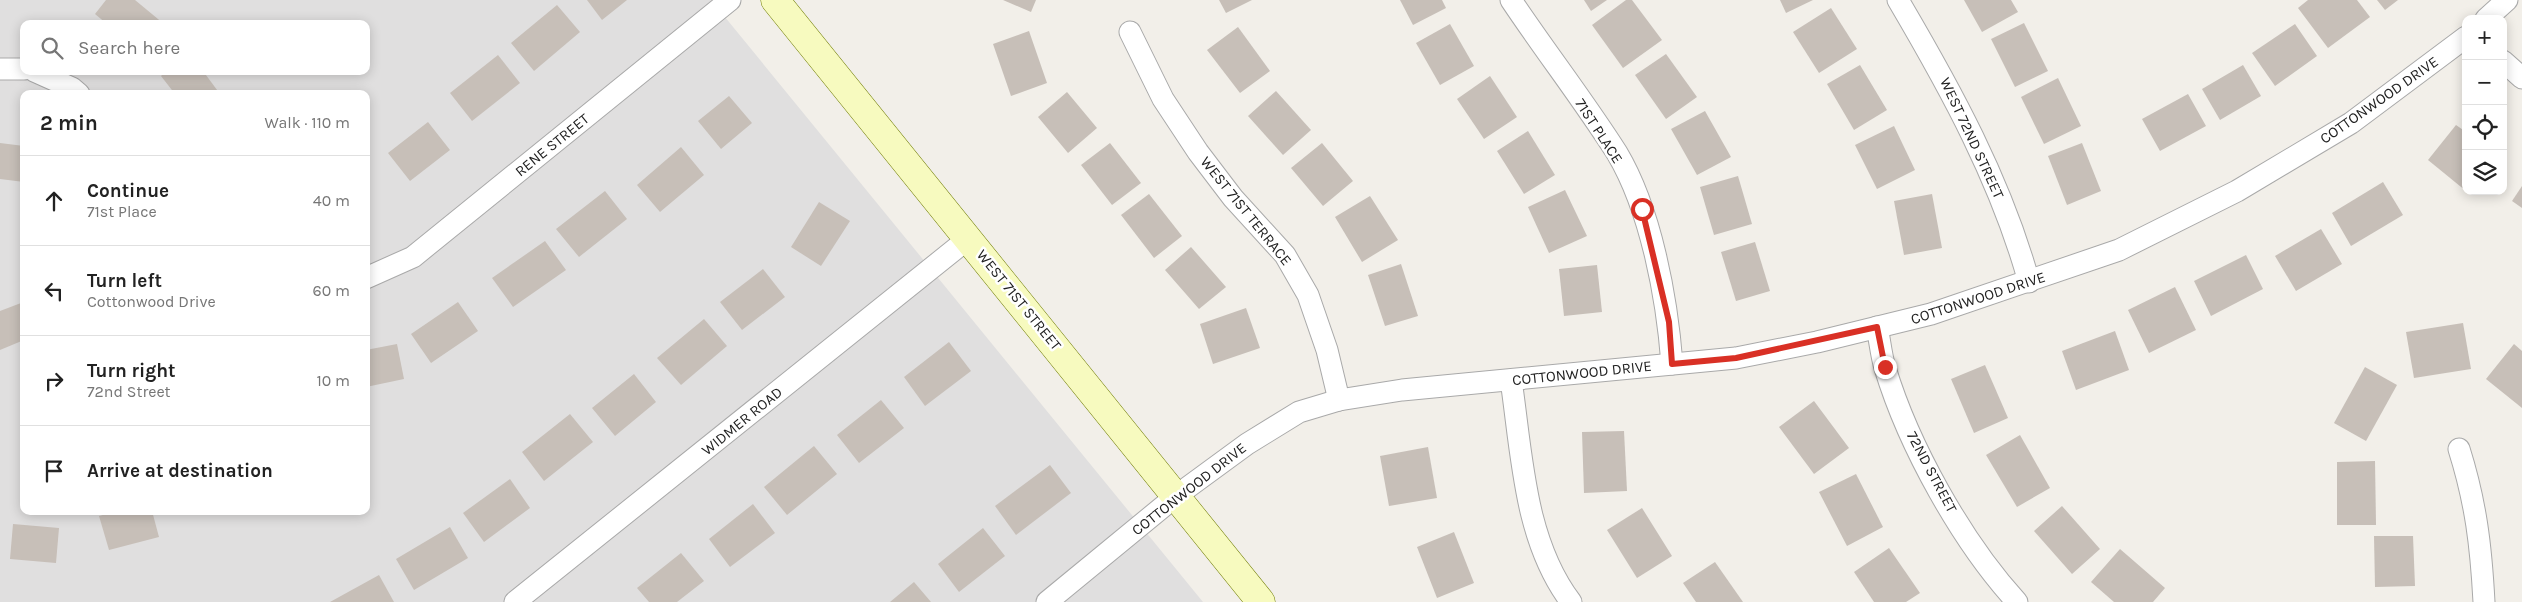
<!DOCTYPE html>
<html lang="en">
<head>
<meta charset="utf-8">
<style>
	body { margin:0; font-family:Karla,sans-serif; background:#f6f6f6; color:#222 }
	.controls { position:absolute; right:15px; top:15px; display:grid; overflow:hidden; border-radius:10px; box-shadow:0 2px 12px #0003 }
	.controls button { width:45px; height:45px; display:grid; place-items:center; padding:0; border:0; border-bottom:1px solid #e0e0e0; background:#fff; color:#222; font:25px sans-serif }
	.stop { position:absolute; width:15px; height:15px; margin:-11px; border:4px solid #d93025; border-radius:50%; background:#fff }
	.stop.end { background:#d93025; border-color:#fff; box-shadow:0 1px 5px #0008 }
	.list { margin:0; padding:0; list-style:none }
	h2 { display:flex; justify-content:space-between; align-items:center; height:65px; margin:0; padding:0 20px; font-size:21px }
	h2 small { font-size:16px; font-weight:400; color:#767676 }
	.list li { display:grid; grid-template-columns:32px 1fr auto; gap:15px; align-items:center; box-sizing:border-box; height:90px; padding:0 20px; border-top:1px solid #e0e0e0 }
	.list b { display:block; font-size:19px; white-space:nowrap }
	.list p { margin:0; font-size:16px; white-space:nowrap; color:#767676 }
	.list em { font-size:16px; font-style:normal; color:#767676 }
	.icon { flex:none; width:28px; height:28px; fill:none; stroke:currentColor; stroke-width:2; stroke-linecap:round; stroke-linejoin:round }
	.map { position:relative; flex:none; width:2522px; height:602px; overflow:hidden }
	.search { position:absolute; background:#fff; box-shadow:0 2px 12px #0003; left:20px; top:20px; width:350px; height:55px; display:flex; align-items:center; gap:12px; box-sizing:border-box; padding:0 18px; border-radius:10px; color:#767676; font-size:19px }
	.panel { position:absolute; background:#fff; box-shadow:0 2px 12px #0003; left:20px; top:90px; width:350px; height:425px; border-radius:10px }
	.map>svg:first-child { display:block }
	.residential { fill:#e0dfdf; fill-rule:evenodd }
	.building { fill:#c7bfb8 }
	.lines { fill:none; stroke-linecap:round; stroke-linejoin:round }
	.street-casing { stroke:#a9a9a9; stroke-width:23 }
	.secondary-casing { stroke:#707d05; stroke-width:29 }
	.street { stroke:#fff; stroke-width:21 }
	.secondary { stroke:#f7fabf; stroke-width:28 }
	.route { stroke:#d93025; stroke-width:6 }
	.labels { text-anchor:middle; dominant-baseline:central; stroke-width:5; stroke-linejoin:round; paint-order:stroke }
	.street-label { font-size:15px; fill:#222; stroke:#fff }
</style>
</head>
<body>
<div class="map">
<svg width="2522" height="602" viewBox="0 0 2522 602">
	<rect width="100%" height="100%" fill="#f2efe9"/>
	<path class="residential" d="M 0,0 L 711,0 L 1203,602 L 0,602 ZM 24,24 L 366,24 L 366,71 L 24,71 ZM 24,94 L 366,94 L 366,511 L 24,511 Z"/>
	<g class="building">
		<path d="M 106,0 L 135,0 L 164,24 L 107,24 L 95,14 Z"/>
		<path d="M 587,0 L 627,0 L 602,20 Z"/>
		<path d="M 1003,0 L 1036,0 L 1031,12 Z"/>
		<path d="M 1219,0 L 1252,0 L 1226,13 Z"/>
		<path d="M 1400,0 L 1442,0 L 1446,8 L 1413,25 Z"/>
		<path d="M 1584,0 L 1607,0 L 1591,11 Z"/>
		<path d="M 1626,0 L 1632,0 L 1662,40 L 1623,68 L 1592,25 Z"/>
		<path d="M 1780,0 L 1813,0 L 1786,13 Z"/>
		<path d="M 1964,0 L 2011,0 L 2018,12 L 1982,32 Z"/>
		<path d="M 2308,0 L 2357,0 L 2370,17 L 2328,48 L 2298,8 Z"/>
		<path d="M 2377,0 L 2398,0 L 2385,10 Z"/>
		<path d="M 557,5 L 580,32 L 534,71 L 511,43 Z"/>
		<path d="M 1831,8 L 1857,49 L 1819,73 L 1793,32 Z"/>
		<path d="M 2024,23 L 2048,71 L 2015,87 L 1991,39 Z"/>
		<path d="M 1450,24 L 1474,66 L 1440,85 L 1416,43 Z"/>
		<path d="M 2295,24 L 2317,56 L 2275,86 L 2252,53 Z"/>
		<path d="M 1238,27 L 1270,71 L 1240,93 L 1207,50 Z"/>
		<path d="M 1029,31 L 1047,83 L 1011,96 L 993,44 Z"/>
		<path d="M 1666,54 L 1697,97 L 1666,119 L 1635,75 Z"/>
		<path d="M 498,55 L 520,83 L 472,121 L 450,93 Z"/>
		<path d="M 1860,65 L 1887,110 L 1854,130 L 1827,84 Z"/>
		<path d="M 2243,65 L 2261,96 L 2220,120 L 2202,89 Z"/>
		<path d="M 166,71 L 203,71 L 220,94 L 175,94 L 161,76 Z"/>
		<path d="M 1490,76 L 1517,117 L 1484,139 L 1457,99 Z"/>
		<path d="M 2058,78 L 2081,126 L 2044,144 L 2021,97 Z"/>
		<path d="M 1276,91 L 1311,130 L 1283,155 L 1248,116 Z"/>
		<path d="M 1067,92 L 1097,128 L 1068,153 L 1038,117 Z"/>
		<path d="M 2188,94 L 2206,126 L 2160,151 L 2142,119 Z"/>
		<path d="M 729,96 L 752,123 L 721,149 L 698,121 Z"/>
		<path d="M 1705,111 L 1731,157 L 1697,175 L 1671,129 Z"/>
		<path d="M 428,122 L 450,150 L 410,181 L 388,153 Z"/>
		<path d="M 2456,125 L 2466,132 L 2466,191 L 2428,160 Z"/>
		<path d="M 1894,126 L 1915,170 L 1877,189 L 1855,145 Z"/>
		<path d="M 1528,131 L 1555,175 L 1524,194 L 1497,151 Z"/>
		<path d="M 0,143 L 24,146 L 24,182 L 0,179 Z"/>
		<path d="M 1110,143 L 1141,183 L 1112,205 L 1081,165 Z"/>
		<path d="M 1322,143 L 1353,181 L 1323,206 L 1291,168 Z"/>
		<path d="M 2082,143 L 2101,191 L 2067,205 L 2048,156 Z"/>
		<path d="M 681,147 L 704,175 L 660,212 L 637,185 Z"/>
		<path d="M 1738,176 L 1752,224 L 1714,235 L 1700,187 Z"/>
		<path d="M 2383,182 L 2403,215 L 2351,246 L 2332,213 Z"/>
		<path d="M 2522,186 L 2522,208 L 2512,201 Z"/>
		<path d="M 1565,190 L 1587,236 L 1549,253 L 1528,207 Z"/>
		<path d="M 605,191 L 627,219 L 579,257 L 556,229 Z"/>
		<path d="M 1149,194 L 1182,236 L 1154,258 L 1121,215 Z"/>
		<path d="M 1932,194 L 1942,248 L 1904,255 L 1894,201 Z"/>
		<path d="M 1370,196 L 1398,240 L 1362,262 L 1335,217 Z"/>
		<path d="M 819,202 L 850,221 L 821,266 L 791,247 Z"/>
		<path d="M 2321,229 L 2342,264 L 2296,291 L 2275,256 Z"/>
		<path d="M 545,241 L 566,270 L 513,307 L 492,278 Z"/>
		<path d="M 1755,242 L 1770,291 L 1736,301 L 1721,252 Z"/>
		<path d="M 1191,247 L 1226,287 L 1199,309 L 1165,270 Z"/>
		<path d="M 2246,255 L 2263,289 L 2211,316 L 2194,281 Z"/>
		<path d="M 1401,264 L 1418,316 L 1385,326 L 1368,275 Z"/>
		<path d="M 1597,265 L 1602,312 L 1564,316 L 1559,269 Z"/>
		<path d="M 763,269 L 785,297 L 742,330 L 720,302 Z"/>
		<path d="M 2175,287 L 2196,330 L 2149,353 L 2128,310 Z"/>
		<path d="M 458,302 L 478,331 L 431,363 L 411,334 Z"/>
		<path d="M 21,303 L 24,309 L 24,340 L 0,350 L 0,311 Z"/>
		<path d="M 1246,308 L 1260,348 L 1213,364 L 1200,324 Z"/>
		<path d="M 704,319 L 727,346 L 681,385 L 657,358 Z"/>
		<path d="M 2463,323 L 2471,369 L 2414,378 L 2406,332 Z"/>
		<path d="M 2115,331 L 2129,370 L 2076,390 L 2062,351 Z"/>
		<path d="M 949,342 L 971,371 L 925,406 L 904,377 Z"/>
		<path d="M 397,344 L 404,379 L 366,387 L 366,350 Z"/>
		<path d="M 2514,344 L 2522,351 L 2522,408 L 2486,379 Z"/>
		<path d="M 1985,365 L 2008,418 L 1974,433 L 1951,379 Z"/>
		<path d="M 2365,367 L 2397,385 L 2366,441 L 2334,423 Z"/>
		<path d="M 634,374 L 656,402 L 615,436 L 592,408 Z"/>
		<path d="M 881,400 L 904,428 L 859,463 L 837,435 Z"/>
		<path d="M 1814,401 L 1849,448 L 1814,474 L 1779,427 Z"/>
		<path d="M 570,414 L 593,442 L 544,481 L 522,452 Z"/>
		<path d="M 1624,431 L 1627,491 L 1584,493 L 1582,432 Z"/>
		<path d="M 2020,435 L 2050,488 L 2017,507 L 1986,455 Z"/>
		<path d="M 814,446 L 837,474 L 787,515 L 764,487 Z"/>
		<path d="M 1428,447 L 1437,498 L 1389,506 L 1380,456 Z"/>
		<path d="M 2375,461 L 2376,525 L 2337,525 L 2337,462 Z"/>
		<path d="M 1050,465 L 1071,493 L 1016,535 L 995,506 Z"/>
		<path d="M 1856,474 L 1883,527 L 1847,546 L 1819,492 Z"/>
		<path d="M 510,479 L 530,508 L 484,542 L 463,513 Z"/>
		<path d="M 753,504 L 775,533 L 730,567 L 709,539 Z"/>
		<path d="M 2062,506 L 2100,549 L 2072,574 L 2034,531 Z"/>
		<path d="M 1642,508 L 1672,556 L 1637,578 L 1607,530 Z"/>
		<path d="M 117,511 L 152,511 L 159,537 L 109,550 L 99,516 Z"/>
		<path d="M 13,524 L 59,528 L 56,563 L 10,559 Z"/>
		<path d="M 450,527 L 468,558 L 414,590 L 396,559 Z"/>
		<path d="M 983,528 L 1005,556 L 959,592 L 938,564 Z"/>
		<path d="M 1454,532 L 1474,583 L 1437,598 L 1417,547 Z"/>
		<path d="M 2374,536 L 2413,536 L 2415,586 L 2375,587 Z"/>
		<path d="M 1889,548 L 1920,593 L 1906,602 L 1874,602 L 1854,572 Z"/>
		<path d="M 2120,549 L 2165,588 L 2153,602 L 2114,602 L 2091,582 Z"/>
		<path d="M 681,553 L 704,581 L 677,602 L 649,602 L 637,588 Z"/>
		<path d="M 1715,562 L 1743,602 L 1696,602 L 1683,583 Z"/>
		<path d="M 379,575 L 394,602 L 330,602 Z"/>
		<path d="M 914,582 L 931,602 L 890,602 Z"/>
	</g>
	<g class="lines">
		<g class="street-casing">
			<g id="street">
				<path d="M 1511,0 C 1545,51 1584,101 1617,153 C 1651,210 1667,298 1672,364"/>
				<path d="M 1898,0 C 1951,90 2001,181 2029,282"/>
				<path d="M 2486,19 L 2507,0"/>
				<path d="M 1130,32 L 1163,99 L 1198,152 L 1233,198 L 1285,255 L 1308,295 L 1327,350 L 1339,400"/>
				<path d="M 2503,61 L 2522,78"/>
				<path d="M 0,69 L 24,69"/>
				<path d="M 34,71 L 72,88 L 79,94"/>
				<path d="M 366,278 L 413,257 L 730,0"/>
				<path d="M 1877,327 C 1880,341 1881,355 1885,368 C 1909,447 1962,542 2017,602"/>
				<path d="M 1511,380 C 1522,454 1524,540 1571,602"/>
				<path d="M 2459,449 C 2476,503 2481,546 2484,602"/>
				<path d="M 515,602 L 969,238"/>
				<path d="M 1047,602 L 1176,496 L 1247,444 L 1299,412 L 1339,400 L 1402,390 L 1736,358 L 1817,342 L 1931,314 L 2119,250 L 2237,191 L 2351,123 L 2466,37"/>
			</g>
		</g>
		<g class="secondary-casing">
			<path id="secondary" d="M 775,0 L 1261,602"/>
		</g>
		<use href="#street" class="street"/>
		<use href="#secondary" class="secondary"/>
	</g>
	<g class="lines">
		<path class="route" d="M 1642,209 L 1669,322 L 1672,364 L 1736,358 L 1877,327 L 1885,367"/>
	</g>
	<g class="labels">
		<g class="street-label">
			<text transform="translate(2379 100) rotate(-35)">COTTONWOOD DRIVE</text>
			<text transform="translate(1599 131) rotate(57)">71ST PLACE</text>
			<text transform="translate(1972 138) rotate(65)">WEST 72ND STREET</text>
			<text transform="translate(552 145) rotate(-39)">RENE STREET</text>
			<text transform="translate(1246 211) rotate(51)">WEST 71ST TERRACE</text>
			<text transform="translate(1978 298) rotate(-18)">COTTONWOOD DRIVE</text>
			<text transform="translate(1019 300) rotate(51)">WEST 71ST STREET</text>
			<text transform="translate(1582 373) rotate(-6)">COTTONWOOD DRIVE</text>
			<text transform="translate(742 421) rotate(-39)">WIDMER ROAD</text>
			<text transform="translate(1932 472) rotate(62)">72ND STREET</text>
			<text transform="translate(1189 489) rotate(-38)">COTTONWOOD DRIVE</text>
		</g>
	</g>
</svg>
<div class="controls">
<button>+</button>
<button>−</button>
<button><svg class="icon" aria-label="locate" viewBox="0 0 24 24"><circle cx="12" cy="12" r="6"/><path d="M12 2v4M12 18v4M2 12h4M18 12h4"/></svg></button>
<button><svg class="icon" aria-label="layers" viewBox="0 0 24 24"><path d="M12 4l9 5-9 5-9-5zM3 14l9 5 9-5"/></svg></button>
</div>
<div class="stop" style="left:1642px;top:209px"></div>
<div class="stop end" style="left:1885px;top:367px"></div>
<div class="search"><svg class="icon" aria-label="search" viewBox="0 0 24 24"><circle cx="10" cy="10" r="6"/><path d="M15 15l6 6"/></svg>Search here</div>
<section class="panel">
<h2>2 min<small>Walk · 110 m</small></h2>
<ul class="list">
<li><svg class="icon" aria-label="ahead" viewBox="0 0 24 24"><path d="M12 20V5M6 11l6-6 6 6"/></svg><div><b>Continue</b><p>71st Place</p></div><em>40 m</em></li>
<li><svg class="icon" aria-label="left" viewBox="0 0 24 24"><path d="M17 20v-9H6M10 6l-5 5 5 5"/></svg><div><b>Turn left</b><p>Cottonwood Drive</p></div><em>60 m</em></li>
<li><svg class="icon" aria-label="right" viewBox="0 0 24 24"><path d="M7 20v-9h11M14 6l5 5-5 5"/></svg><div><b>Turn right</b><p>72nd Street</p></div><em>10 m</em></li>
<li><svg class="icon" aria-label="arrive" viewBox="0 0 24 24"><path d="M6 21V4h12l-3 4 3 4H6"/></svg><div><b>Arrive at destination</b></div></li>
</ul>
</section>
</div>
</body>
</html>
